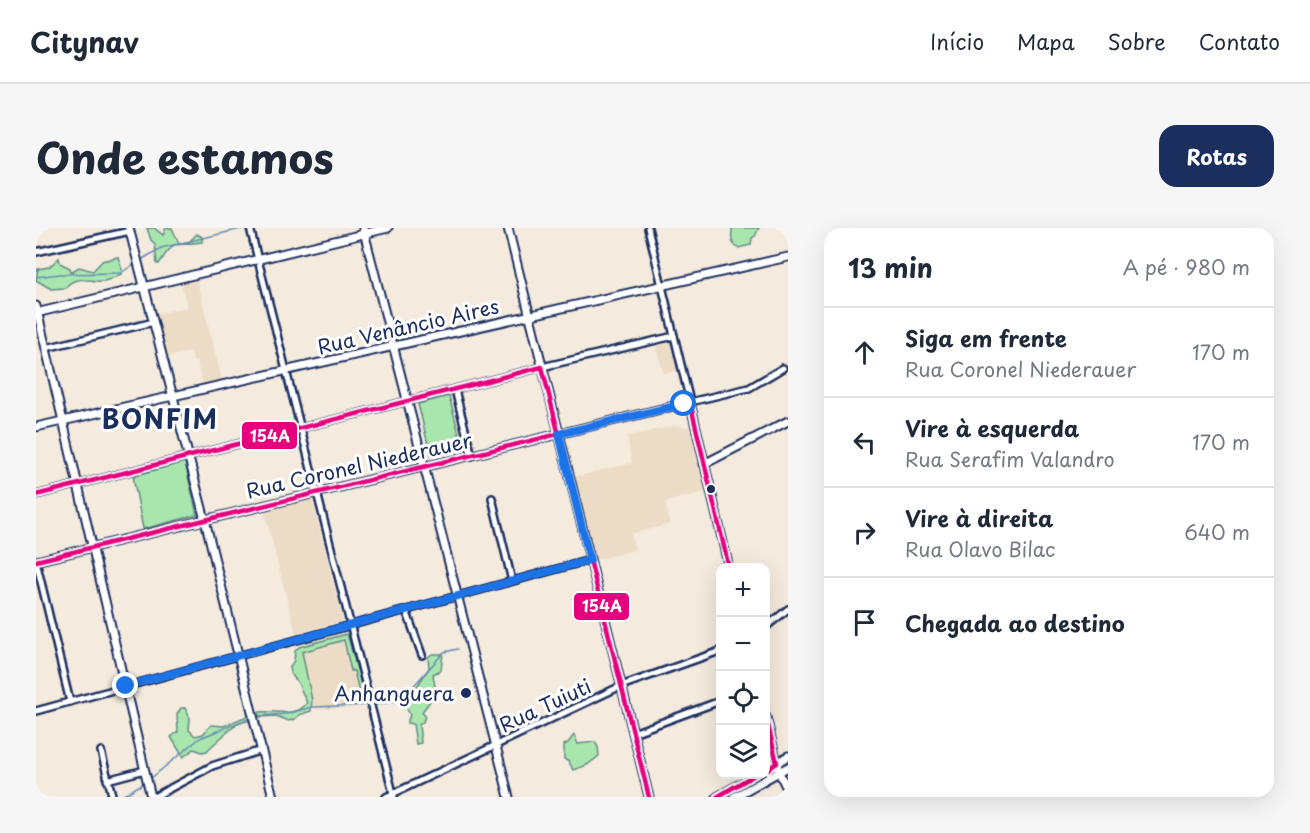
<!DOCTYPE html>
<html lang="pt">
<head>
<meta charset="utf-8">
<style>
	body { margin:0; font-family:"Playpen Sans",sans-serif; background:#f6f6f7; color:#1f2937 }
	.controls { position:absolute; right:18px; bottom:18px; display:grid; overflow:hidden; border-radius:12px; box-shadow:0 6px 24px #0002 }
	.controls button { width:54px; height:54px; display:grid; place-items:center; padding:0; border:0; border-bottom:2px solid #e0e1e3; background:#fff; color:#1f2937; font:30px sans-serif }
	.stop { position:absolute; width:18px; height:18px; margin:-14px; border:4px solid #1a73e8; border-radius:50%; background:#fff }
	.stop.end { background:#1a73e8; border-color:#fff; box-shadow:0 2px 6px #0008 }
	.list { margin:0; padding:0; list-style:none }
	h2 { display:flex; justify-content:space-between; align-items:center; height:78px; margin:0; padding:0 24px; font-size:26px }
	h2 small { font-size:20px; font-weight:400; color:#747a83 }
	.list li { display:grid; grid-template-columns:39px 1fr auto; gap:18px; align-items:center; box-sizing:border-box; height:90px; padding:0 24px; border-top:2px solid #e0e1e3 }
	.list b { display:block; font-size:22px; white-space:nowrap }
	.list p { margin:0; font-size:20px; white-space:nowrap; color:#747a83 }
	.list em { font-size:20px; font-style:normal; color:#747a83 }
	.icon { flex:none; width:33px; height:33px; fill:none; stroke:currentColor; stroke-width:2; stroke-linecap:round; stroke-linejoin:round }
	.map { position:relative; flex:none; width:752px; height:569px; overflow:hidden; border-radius:18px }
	header { display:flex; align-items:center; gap:36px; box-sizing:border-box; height:84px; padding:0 30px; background:#fff; border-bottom:2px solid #e0e1e3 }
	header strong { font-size:28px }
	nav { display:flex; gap:33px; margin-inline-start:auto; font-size:21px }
	.intro { display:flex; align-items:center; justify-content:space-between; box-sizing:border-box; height:144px; padding:0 36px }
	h1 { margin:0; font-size:42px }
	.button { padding:15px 27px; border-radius:18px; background:#1b2f5e; color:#fff; font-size:21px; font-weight:700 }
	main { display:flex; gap:36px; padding:0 36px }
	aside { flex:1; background:#fff; border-radius:18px; box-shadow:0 6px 24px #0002 }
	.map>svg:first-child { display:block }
	.built { fill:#ecdcc5 }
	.green { fill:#a8e6ad; stroke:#628a86; stroke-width:1.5 }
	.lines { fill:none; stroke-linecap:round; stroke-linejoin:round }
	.stream { stroke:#648bb6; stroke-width:1.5 }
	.street-casing { stroke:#1b2f5e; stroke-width:10 }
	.secondary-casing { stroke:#1b2f5e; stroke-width:11 }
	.street { stroke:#fff; stroke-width:5 }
	.secondary { stroke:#fff; stroke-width:7 }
	.bus-1-casing { stroke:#fff; stroke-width:9 }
	.bus-1 { stroke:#e5007d; stroke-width:4.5 }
	.route { stroke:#1a73e8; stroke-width:8 }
	.bus-dot { fill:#1b2f5e; stroke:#fff; stroke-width:2 }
	.labels { text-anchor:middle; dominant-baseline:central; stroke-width:6; stroke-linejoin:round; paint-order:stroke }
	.street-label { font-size:20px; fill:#1b2f5e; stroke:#fff }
	.poi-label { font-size:20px; fill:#1b2f5e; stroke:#fff; text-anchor:end }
	.district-label { font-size:26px; font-weight:bold; letter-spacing:1.5px; fill:#1b2f5e; stroke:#fff }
	.line-badge { stroke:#fff; stroke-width:2 }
	.badge-label { font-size:16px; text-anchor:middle; font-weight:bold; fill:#fff }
</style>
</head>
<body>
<header>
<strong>Citynav</strong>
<nav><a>Início</a><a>Mapa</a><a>Sobre</a><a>Contato</a></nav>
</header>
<div class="intro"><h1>Onde estamos</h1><a class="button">Rotas</a></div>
<main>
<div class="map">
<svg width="752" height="569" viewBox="0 0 752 569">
	<rect width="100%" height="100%" fill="#f4eadd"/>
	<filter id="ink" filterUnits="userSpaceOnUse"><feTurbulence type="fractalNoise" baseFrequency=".0167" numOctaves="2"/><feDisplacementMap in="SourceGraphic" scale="12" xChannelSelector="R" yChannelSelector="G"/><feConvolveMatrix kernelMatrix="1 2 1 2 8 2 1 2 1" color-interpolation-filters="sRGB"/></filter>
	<g filter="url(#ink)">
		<g class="built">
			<path d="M 160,49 L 186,152 L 167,157 L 161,133 L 157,133 L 155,124 L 131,129 L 119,86 L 151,79 L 145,53 Z"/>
			<path d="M 635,114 L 642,142 L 627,145 L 620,118 Z"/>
			<path d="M 644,197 L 645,200 L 653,198 L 669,264 L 629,274 L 634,296 L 595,306 L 599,322 L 559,332 L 538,249 L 596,235 L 591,208 Z"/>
			<path d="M 276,271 L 307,393 L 260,406 L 228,282 Z"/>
			<path d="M 311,404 L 329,479 L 279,481 L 265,417 Z"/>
		</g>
		<g class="green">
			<path d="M 111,0 L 118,0 L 127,7 L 130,0 L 136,0 L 143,15 L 153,14 L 161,6 L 166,9 L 166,14 L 138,17 L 131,24 L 123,36 L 121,36 L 119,16 L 115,12 Z"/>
			<path d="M 696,0 L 723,0 L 719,8 L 716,10 L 715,17 L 702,20 C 693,13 696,10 696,0 Z"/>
			<path d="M 82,29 L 86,41 L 85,46 C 77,50 70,54 61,53 C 49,52 38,48 29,60 L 15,61 L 0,52 L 2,41 L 13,39 L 23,30 L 24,35 L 34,40 L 35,44 L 43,39 L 57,43 L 66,33 Z"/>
			<path d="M 413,168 L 427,221 L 395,228 L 382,176 Z"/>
			<path d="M 149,234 L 161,287 L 107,301 L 97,248 Z"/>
			<path d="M 311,406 L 325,455 L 326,466 L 323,464 L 318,443 L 315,443 L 308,412 L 266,424 L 276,472 L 275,483 L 263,487 L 259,491 L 253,493 L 240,488 L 224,489 L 222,484 C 239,482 259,490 271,475 L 262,455 L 255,446 L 254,439 L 258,432 L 259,423 L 263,419 Z"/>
			<path d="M 396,426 L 407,426 L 405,442 L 397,446 L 400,465 L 386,484 L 389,488 L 387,494 L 383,497 L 385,515 L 380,516 L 377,496 L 371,495 L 374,487 L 367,473 L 380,460 L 393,440 L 392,429 Z"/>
			<path d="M 145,480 L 149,480 L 154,490 L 153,502 L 159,508 L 167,506 L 175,497 L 188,498 L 213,487 L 214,493 C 213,493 205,494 204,494 C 200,496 174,519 171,523 L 166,524 L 158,521 L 147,529 L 135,509 L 142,504 L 141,486 Z"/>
			<path d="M 538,507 L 542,516 L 559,514 L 562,519 L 563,528 L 551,537 L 537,542 L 533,534 L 528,531 L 528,517 L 532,515 Z"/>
		</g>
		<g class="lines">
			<g class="stream">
				<path d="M 105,32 L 125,20 L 209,0"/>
				<path d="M 0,49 L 24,46 L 85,45 L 98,36"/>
				<path d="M 337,477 L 364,473 L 408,424 L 422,421"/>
				<path d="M 221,488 L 250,486 L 276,479 L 332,477"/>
				<path d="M 114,551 L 164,510 L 214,490"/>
				<path d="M 84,569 L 108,555"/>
			</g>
			<g class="street-casing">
				<g id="street">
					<path d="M 214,0 L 358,569"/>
					<path d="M 612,0 L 654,174 L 713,160 L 747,140"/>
					<path d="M 0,24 L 94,3"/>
					<path d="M 10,120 L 118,94"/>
					<path d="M 419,162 L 436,228"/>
					<path d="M 0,267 L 506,139 L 638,108"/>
					<path d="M 456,270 L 476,353"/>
					<path d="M 0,333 L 34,474"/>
					<path d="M 370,382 L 386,427"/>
					<path d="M 730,399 L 752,381"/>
					<path d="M 0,483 L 554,332"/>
					<path d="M 597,505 L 684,473"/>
					<path d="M 65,523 L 76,567"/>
					<path d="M 71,552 L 109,542"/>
					<path d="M 118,569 L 176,538 L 226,522"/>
					<path d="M 350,569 L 585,458 L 684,423"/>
				</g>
			</g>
			<g class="secondary-casing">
				<g id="secondary">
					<path d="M 93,0 L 168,288 L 237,569"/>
					<path d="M 327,0 L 473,569"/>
					<path d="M 472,0 L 613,569"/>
					<path d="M 0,78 L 115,569"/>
					<path d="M 0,85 L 352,0"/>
					<path d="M 0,199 L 752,29"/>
					<path d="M 668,236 L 752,193"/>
					<path d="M 0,333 L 654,174 L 693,340"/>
					<path d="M 730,489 L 743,544 L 752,563"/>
					<path d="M 730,542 L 752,528"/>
					<path d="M 681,569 L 721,546"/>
					<path d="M 698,569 L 752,539"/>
				</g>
			</g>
			<use href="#street" class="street"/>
			<use href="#secondary" class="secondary"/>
			<g class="bus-1-casing">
				<g id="bus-1">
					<path d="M 0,267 L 506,139 L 613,569"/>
					<path d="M 0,333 L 654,174 L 693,340"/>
					<path d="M 730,489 L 741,535 L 730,542"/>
					<path d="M 681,569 L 720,546"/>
				</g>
			</g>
			<use href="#bus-1" class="bus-1"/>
		</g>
	</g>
	<g class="lines" filter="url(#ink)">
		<path class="route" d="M 90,458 L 554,332 L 523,206 L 648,176"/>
	</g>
	<g class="bus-dot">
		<circle cx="675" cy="261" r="5"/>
		<circle cx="430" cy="465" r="6"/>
	</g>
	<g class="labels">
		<g class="street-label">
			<text transform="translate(372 98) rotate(-13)">Rua Venâncio Aires</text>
			<text transform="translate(323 237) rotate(-13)">Rua Coronel Niederauer</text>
			<text transform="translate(509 477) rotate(-25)">Rua Tuiuti</text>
		</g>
		<g class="poi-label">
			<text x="418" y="465">Anhanguera</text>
		</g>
		<g class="district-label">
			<text x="124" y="190">BONFIM</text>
		</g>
	</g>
	<g class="line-badge">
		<rect x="205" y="193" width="57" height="29" rx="6" fill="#e5007d"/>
		<rect x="537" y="364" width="57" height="29" rx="6" fill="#e5007d"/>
	</g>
	<g class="badge-label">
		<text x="234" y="214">154A</text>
		<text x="566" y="384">154A</text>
	</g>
</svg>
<div class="controls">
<button>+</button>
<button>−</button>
<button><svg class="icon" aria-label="locate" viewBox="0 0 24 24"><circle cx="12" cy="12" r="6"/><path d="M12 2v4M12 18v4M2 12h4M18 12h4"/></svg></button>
<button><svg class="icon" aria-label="layers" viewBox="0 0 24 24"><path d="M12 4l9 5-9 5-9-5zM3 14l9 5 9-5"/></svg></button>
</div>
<div class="stop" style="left:648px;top:176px"></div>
<div class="stop end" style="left:90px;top:458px"></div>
</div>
<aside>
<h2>13 min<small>A pé · 980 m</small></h2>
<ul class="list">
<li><svg class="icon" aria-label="ahead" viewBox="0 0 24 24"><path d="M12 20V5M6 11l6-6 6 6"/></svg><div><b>Siga em frente</b><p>Rua Coronel Niederauer</p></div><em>170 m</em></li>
<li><svg class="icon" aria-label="left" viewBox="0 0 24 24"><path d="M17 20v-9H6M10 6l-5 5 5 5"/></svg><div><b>Vire à esquerda</b><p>Rua Serafim Valandro</p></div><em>170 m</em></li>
<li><svg class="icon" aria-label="right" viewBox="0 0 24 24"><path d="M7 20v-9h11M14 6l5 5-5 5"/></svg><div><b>Vire à direita</b><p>Rua Olavo Bilac</p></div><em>640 m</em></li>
<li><svg class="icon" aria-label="arrive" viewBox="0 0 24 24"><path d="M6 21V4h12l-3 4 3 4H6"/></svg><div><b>Chegada ao destino</b></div></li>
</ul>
</aside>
</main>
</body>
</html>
